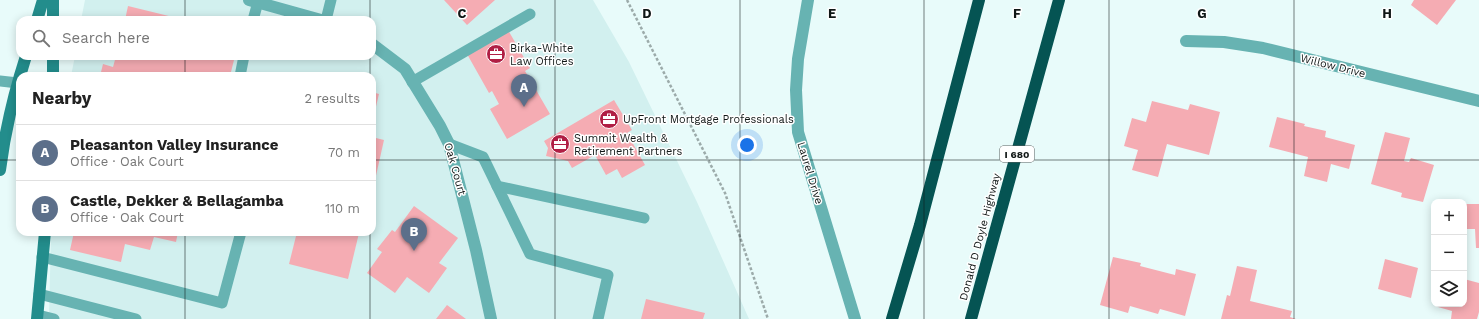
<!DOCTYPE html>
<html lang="en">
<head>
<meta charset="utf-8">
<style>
	body { margin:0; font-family:"Work Sans",sans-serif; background:#f6f6f6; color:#222 }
	.controls { position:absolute; right:12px; bottom:12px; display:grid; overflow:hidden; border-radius:8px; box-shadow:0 2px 10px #0003 }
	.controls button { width:36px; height:36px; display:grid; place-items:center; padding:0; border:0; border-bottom:1px solid #e0e0e0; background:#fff; color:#222; font:20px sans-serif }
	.you { position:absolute; left:747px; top:145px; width:14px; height:14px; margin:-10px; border:3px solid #fff; border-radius:50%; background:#1a73e8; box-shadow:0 0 0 6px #1a73e833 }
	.badge { display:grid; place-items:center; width:26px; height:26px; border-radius:50%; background:#b01e44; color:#fff; font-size:13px; font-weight:700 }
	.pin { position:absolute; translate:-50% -33px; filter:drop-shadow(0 1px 2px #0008) }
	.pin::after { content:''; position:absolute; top:21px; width:14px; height:12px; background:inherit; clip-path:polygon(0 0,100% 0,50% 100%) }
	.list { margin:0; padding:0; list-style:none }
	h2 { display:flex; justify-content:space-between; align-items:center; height:52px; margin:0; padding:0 16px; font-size:17px }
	h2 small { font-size:13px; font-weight:400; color:#767676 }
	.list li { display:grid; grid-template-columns:26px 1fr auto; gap:12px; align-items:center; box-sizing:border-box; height:56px; padding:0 16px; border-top:1px solid #e0e0e0 }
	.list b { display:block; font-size:15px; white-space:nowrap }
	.list p { margin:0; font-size:13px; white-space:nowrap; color:#767676 }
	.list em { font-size:13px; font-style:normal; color:#767676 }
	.icon { flex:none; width:22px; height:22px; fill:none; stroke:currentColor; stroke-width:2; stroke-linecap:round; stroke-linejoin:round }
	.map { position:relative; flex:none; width:1479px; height:319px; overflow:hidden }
	.search { position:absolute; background:#fff; box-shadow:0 2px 10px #0003; left:16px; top:16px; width:360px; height:44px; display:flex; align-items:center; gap:10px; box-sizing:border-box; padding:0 14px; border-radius:12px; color:#767676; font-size:15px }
	.panel { position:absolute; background:#fff; box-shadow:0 2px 10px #0003; left:16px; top:72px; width:360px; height:164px; border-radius:12px }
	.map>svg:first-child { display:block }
	.built { fill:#d2f0ef }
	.building { fill:#f5acb3 }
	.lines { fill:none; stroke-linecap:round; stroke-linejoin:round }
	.path { stroke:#9cabaa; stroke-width:2.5; stroke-dasharray:3 2; stroke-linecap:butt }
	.lane { stroke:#67b3b2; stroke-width:11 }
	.street { stroke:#67b3b2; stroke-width:12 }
	.secondary { stroke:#238d8c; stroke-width:12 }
	.highway { stroke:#055453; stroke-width:12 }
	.grid { fill:none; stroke:#101716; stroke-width:1; stroke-opacity:0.55 }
	.labels { text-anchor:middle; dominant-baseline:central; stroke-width:3; stroke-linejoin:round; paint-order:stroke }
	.shield { fill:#fff; stroke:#585d5c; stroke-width:1 }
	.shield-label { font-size:10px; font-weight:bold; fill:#101716 }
	.poi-label { font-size:11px; fill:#101716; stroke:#fff; text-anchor:start }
	.street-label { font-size:11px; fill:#101716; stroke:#fff }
	.grid-label { font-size:13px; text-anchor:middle; font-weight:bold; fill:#101716; stroke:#fff; stroke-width:3; stroke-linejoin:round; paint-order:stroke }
</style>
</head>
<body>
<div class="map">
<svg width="1479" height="319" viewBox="0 0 1479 319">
	<rect width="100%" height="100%" fill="#e8fbfa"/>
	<path class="built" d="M 85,0 L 593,0 L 629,62 L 697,202 L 749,319 L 49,319 L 51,232 L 372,232 L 372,76 L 71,76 L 75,56 L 372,56 L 372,20 L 81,20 Z"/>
	<g class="building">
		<path d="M 444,0 L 495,0 L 467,25 Z"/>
		<path d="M 1414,0 L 1456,0 L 1437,25 L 1411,5 Z"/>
		<path d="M 128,6 L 181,19 L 181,20 L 125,20 Z"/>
		<path d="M 508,30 L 530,68 L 525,71 L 550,114 L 507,139 L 490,109 L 499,104 L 492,91 L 489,93 L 467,54 Z"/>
		<path d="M 116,56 L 235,56 L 230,76 L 100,76 L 103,64 L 113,67 Z"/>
		<path d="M 372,92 L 379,94 L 373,119 L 372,119 Z"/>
		<path d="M 614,100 L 632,130 L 627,133 L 645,165 L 622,178 L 617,169 L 606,175 L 595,155 L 572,168 L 568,161 L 546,156 L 548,148 L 544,141 Z"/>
		<path d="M 1152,101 L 1188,110 L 1190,104 L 1220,112 L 1209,155 L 1167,144 L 1158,177 L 1132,170 L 1138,150 L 1124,146 L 1132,118 L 1146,122 Z"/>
		<path d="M 1277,117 L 1305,124 L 1304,126 L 1326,131 L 1325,137 L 1355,145 L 1349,169 L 1331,164 L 1327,182 L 1304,176 L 1308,157 L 1269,147 Z"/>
		<path d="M 1385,132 L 1410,138 L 1404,161 L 1409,162 L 1411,158 L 1434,165 L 1423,202 L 1401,197 L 1402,193 L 1371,184 Z"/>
		<path d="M 372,137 L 384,140 L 373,189 L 372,189 Z"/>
		<path d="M 1464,204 L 1479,204 L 1479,248 L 1476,248 L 1475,229 L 1464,229 Z"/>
		<path d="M 414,206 L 458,238 L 439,263 L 447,268 L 429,293 L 407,277 L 395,293 L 367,273 L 382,252 L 377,249 L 392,230 L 395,232 Z"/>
		<path d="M 74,232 L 178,232 L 176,242 L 154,237 L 150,250 L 125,244 L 121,262 L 70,250 Z"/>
		<path d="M 297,232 L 359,233 L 348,279 L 289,264 Z"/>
		<path d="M 1113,257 L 1141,263 L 1140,266 L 1175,275 L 1176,269 L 1196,274 L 1185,316 L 1160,309 L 1158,314 L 1130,306 L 1128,313 L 1100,305 Z"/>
		<path d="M 1385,259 L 1418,268 L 1411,298 L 1378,289 Z"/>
		<path d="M 1237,266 L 1257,270 L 1250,301 L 1292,311 L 1290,317 L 1296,319 L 1221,319 L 1227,295 L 1230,296 Z"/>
		<path d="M 1464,279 L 1479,283 L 1479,312 L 1477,319 L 1451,319 L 1452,311 L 1438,307 L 1439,304 L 1464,304 Z"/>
		<path d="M 646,299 L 705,313 L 703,319 L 641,319 Z"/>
		<path d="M 447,305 L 466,319 L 436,319 Z"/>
	</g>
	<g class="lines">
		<path class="path" d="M 627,0 L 725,193 L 768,319"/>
		<g class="lane">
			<path d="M 253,20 L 258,2"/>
			<path d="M 326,20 L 331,0"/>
			<path d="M 240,76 L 244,56"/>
			<path d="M 0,81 L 18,83"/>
			<path d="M 412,82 L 530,14"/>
			<path d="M 449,144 L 483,157 L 530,254 L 608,275 L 598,319"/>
			<path d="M 497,186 L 644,218"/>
			<path d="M 42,257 L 222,303 L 241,232"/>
			<path d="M 39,294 L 136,319"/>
			<path d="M 38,315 L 54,319"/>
		</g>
		<g class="street">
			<path d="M 249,0 L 321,20"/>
			<path d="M 808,0 L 798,59 L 796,90 L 798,132 L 855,319"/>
			<path d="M 1186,41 L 1224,42 L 1263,48 L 1479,101"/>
			<path d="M 372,44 L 405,69 L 440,126 L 449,144 L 476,250 L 491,319"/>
		</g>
		<g class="secondary">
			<path d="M 37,20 L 43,0"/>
			<path d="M 53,20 L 53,0"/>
			<path d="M 53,76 L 53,56"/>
			<path d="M 0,170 C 5,131 14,93 26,56"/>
			<path d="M 37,319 L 45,232"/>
		</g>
		<g class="highway">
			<path d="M 892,319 L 920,225 L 979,0"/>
			<path d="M 971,319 L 1059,0"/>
		</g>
	</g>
	<path class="grid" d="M 185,0 L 185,20M 370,0 L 370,20M 555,0 L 555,319M 740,0 L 740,319M 924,0 L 924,319M 1109,0 L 1109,319M 1294,0 L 1294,319M 185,56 L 185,76M 370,56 L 370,76M 0,160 L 20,160M 372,160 L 1479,160M 185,232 L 185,319M 370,232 L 370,319"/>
	<defs>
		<g id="office-disc" transform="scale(1)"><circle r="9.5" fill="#b01e44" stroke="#fff"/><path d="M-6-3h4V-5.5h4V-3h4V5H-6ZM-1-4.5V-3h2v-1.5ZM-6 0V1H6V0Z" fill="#fff"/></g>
	</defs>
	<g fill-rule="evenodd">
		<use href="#office-disc" x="496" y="54"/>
		<use href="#office-disc" x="609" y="119"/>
		<use href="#office-disc" x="560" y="144"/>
	</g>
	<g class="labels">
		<rect class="shield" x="1000" y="146" width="34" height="16" rx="3"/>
		<g class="shield-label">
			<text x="1017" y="154">I 680</text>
		</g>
		<g class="poi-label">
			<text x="510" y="48">Birka-White<tspan x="510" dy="13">Law Offices</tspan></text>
			<text x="623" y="119">UpFront Mortgage Professionals</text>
			<text x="574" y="138">Summit Wealth &amp;<tspan x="574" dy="13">Retirement Partners</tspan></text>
		</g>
		<g class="street-label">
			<text transform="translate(1333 66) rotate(14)">Willow Drive</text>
			<text transform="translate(455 169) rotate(74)">Oak Court</text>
			<text transform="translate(810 173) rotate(73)">Laurel Drive</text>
			<text transform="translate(980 237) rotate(-75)">Donald D Doyle Highway</text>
		</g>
	</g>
	<g class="grid-label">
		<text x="462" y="18">C</text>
		<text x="647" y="18">D</text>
		<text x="832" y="18">E</text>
		<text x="1017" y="18">F</text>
		<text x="1202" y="18">G</text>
		<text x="1387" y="18">H</text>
	</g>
</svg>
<div class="controls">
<button>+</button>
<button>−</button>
<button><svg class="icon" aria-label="layers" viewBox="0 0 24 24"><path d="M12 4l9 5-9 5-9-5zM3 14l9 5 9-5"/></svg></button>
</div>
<div class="you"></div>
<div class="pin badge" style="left:524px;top:107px;background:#5c6f8a">A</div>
<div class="pin badge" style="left:414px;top:251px;background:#5c6f8a">B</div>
<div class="search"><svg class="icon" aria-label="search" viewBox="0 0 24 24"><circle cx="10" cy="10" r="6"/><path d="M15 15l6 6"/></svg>Search here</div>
<section class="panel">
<h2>Nearby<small>2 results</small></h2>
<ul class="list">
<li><span class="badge" style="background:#5c6f8a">A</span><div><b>Pleasanton Valley Insurance</b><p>Office · Oak Court</p></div><em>70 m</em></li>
<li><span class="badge" style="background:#5c6f8a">B</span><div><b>Castle, Dekker &amp; Bellagamba</b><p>Office · Oak Court</p></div><em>110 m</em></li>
</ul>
</section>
</div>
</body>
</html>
